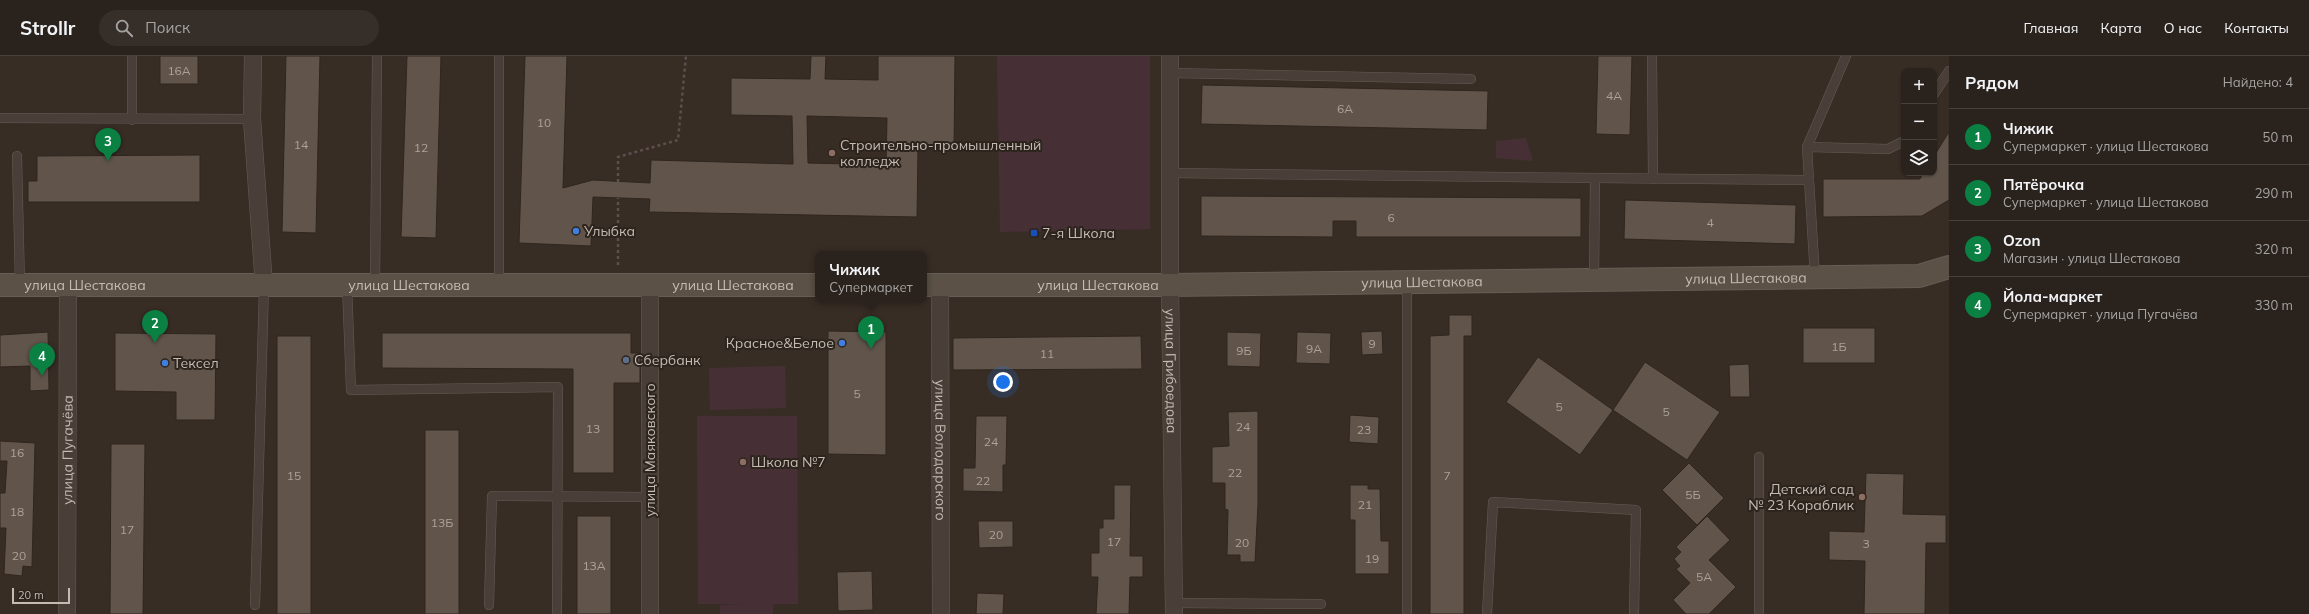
<!DOCTYPE html>
<html lang="ru">
<head>
<meta charset="utf-8">
<style>
	body { margin:0; font-family:Mulish,sans-serif; background:#362f29; color:#f1f3f6 }
	.controls { position:absolute; right:12px; top:12px; display:grid; overflow:hidden; border-radius:8px; box-shadow:0 1px 3px #0004 }
	.controls button { width:36px; height:36px; display:grid; place-items:center; padding:0; border:0; border-bottom:1px solid #463f3b; background:#2a221c; color:#f1f3f6; font:20px sans-serif }
	.scale { position:absolute; left:12px; bottom:10px; width:58px; box-sizing:border-box; padding-left:4px; border:2px solid #c4bbb3; border-top:0; font-size:11px; line-height:14px; white-space:nowrap; color:#c4bbb3; -webkit-text-stroke:3px #2d241d; paint-order:stroke }
	.you { position:absolute; left:1003px; top:326px; width:14px; height:14px; margin:-10px; border:3px solid #fff; border-radius:50%; background:#1a73e8; box-shadow:0 0 0 6px #1a73e833 }
	.badge { display:grid; place-items:center; width:26px; height:26px; border-radius:50%; background:#0b8043; color:#fff; font-size:13px; font-weight:700 }
	.pin { position:absolute; translate:-50% -33px; filter:drop-shadow(0 1px 2px #0008) }
	.pin::after { content:''; position:absolute; top:21px; width:14px; height:12px; background:inherit; clip-path:polygon(0 0,100% 0,50% 100%) }
	.popup { position:absolute; left:815px; top:195px; width:112px; height:52px; box-sizing:border-box; display:grid; place-content:center; border-radius:8px; background:#2a221c; filter:drop-shadow(0 1px 3px #0005); font-size:13px; white-space:nowrap; color:#a5a4a3 }
	.popup b { font-size:15px; color:#f1f3f6 }
	.popup::after { content:''; position:absolute; left:50%; top:100%; margin-left:-8px; border:8px solid transparent; border-top-color:#2a221c }
	.list { margin:0; padding:0; list-style:none }
	h2 { display:flex; justify-content:space-between; align-items:center; height:52px; margin:0; padding:0 16px; font-size:17px }
	h2 small { font-size:13px; font-weight:400; color:#a5a4a3 }
	.list li { display:grid; grid-template-columns:26px 1fr auto; gap:12px; align-items:center; box-sizing:border-box; height:56px; padding:0 16px; border-top:1px solid #463f3b }
	.list b { display:block; font-size:15px; white-space:nowrap }
	.list p { margin:0; font-size:13px; white-space:nowrap; color:#a5a4a3 }
	.list em { font-size:13px; font-style:normal; color:#a5a4a3 }
	.icon { flex:none; width:22px; height:22px; fill:none; stroke:currentColor; stroke-width:2; stroke-linecap:round; stroke-linejoin:round }
	.map { position:relative; flex:none; width:1949px; height:558px; overflow:hidden }
	header { display:flex; align-items:center; gap:24px; box-sizing:border-box; height:56px; padding:0 20px; background:#2a221c; border-bottom:1px solid #463f3b }
	header strong { font-size:19px }
	nav { display:flex; gap:22px; margin-inline-start:auto; font-size:14px }
	.search { width:280px; height:36px; background:#362f29; display:flex; align-items:center; gap:10px; box-sizing:border-box; padding:0 14px; border-radius:22px; color:#a5a4a3; font-size:15px }
	main { display:flex }
	aside { flex:1; background:#2a221c }
	.map>svg:first-child { display:block }
	.green { fill:#463036 }
	.building { fill:#61554b; stroke:#2f261f; fill-rule:evenodd }
	.lines { fill:none; stroke-linecap:round; stroke-linejoin:round }
	.service-casing { stroke:#665d56; stroke-width:10 }
	.minor-casing { stroke:#665d56; stroke-width:18 }
	.secondary-casing { stroke:#665d56; stroke-width:24 }
	.path { stroke:#5f4e4e; stroke-width:2.5; stroke-dasharray:3 3; stroke-linecap:butt }
	.service { stroke:#493f38; stroke-width:9 }
	.minor { stroke:#493f38; stroke-width:17 }
	.secondary { stroke:#5b5146; stroke-width:22 }
	.education-dot { fill:#8d6e63; stroke:#2d241d; stroke-width:1.5 }
	.shop-dot { fill:#3f7fe0; stroke:#2d241d; stroke-width:1.5 }
	.transit-dot { fill:#1a4fb4; stroke:#2d241d; stroke-width:1.5 }
	.service-dot { fill:#5c6f8a; stroke:#2d241d; stroke-width:1.5 }
	.labels { text-anchor:middle; dominant-baseline:central; stroke-width:4; stroke-linejoin:round; paint-order:stroke }
	.number-label { font-size:12px; fill:#aba299 }
	.poi-label { font-size:14px; fill:#c4bbb3; stroke:#2d241d; text-anchor:start }
	.street-label { font-size:14px; fill:#c4bbb3; stroke:#2d241d }
</style>
</head>
<body>
<header>
<strong>Strollr</strong>
<div class="search"><svg class="icon" aria-label="search" viewBox="0 0 24 24"><circle cx="10" cy="10" r="6"/><path d="M15 15l6 6"/></svg>Поиск</div>
<nav><a>Главная</a><a>Карта</a><a>О нас</a><a>Контакты</a></nav>
</header>
<main>
<div class="map">
<svg width="1949" height="558" viewBox="0 0 1949 558">
	<rect width="100%" height="100%" fill="#382d25"/>
	<g class="green">
		<path d="M 997,0 L 1150,0 L 1150,173 L 1000,176 Z"/>
		<path d="M 1526,82 L 1533,105 L 1496,102 L 1496,85 Z"/>
		<path d="M 785,310 L 786,352 L 710,354 L 709,312 Z"/>
		<path d="M 697,360 L 797,360 L 798,548 L 773,548 L 773,558 L 720,558 L 720,549 L 747,548 L 698,548 Z"/>
	</g>
	<g class="building">
		<rect x="160" y="0" width="38" height="28"/>
		<path d="M 286,0 L 320,0 L 316,177 L 282,176 Z"/>
		<path d="M 407,0 L 441,0 L 436,182 L 401,181 Z"/>
		<path d="M 525,0 L 567,0 L 563,132 L 593,124 L 650,127 L 651,104 L 793,108 L 792,60 L 731,59 L 731,22 L 810,23 L 811,0 L 826,0 L 825,23 L 878,24 L 878,0 L 955,0 L 954,94 L 918,93 L 917,161 L 649,156 L 650,143 L 593,141 L 591,190 L 519,187 ZM 807,60 L 887,62 L 886,109 L 808,107 Z"/>
		<path d="M 1598,0 L 1632,0 L 1630,79 L 1596,78 Z"/>
		<path d="M 1202,29 L 1488,35 L 1487,74 L 1201,68 Z"/>
		<path d="M 1949,76 L 1949,144 L 1922,160 L 1823,161 L 1823,123 L 1920,123 L 1923,117 L 1934,117 L 1934,100 Z"/>
		<path d="M 200,99 L 200,146 L 28,146 L 28,125 L 37,125 L 37,100 Z"/>
		<path d="M 1201,140 L 1581,142 L 1581,181 L 1356,181 L 1356,165 L 1333,165 L 1333,181 L 1201,180 Z"/>
		<path d="M 1625,144 L 1796,149 L 1795,188 L 1624,183 Z"/>
		<path d="M 1449,259 L 1472,259 L 1472,280 L 1464,280 L 1464,558 L 1430,558 L 1430,280 L 1449,279 Z"/>
		<rect x="1803" y="272" width="72" height="35"/>
		<path d="M 828,275 L 886,276 L 886,399 L 828,398 Z"/>
		<path d="M 1382,275 L 1383,298 L 1362,299 L 1361,276 Z"/>
		<path d="M 48,276 L 49,334 L 30,335 L 30,310 L 0,311 L 0,279 Z"/>
		<path d="M 1227,276 L 1261,277 L 1260,311 L 1227,310 Z"/>
		<path d="M 1297,276 L 1331,277 L 1330,308 L 1296,307 Z"/>
		<path d="M 115,277 L 216,278 L 215,364 L 176,364 L 176,336 L 115,335 Z"/>
		<path d="M 382,277 L 631,277 L 631,297 L 640,297 L 640,327 L 614,327 L 614,417 L 573,417 L 573,313 L 382,312 Z"/>
		<rect x="277" y="280" width="34" height="278"/>
		<path d="M 1141,280 L 1142,313 L 953,314 L 953,282 Z"/>
		<path d="M 1538,301 L 1613,354 L 1580,399 L 1506,346 Z"/>
		<path d="M 1645,306 L 1720,356 L 1687,404 L 1613,354 Z"/>
		<path d="M 1749,308 L 1750,341 L 1730,341 L 1729,309 Z"/>
		<path d="M 1258,355 L 1258,448 L 1255,506 L 1240,506 L 1240,499 L 1227,499 L 1228,454 L 1225,453 L 1225,427 L 1212,427 L 1212,391 L 1229,390 L 1228,356 Z"/>
		<path d="M 1350,359 L 1379,361 L 1378,388 L 1349,386 Z"/>
		<path d="M 976,360 L 1007,360 L 1006,409 L 1003,409 L 1003,436 L 963,435 L 963,412 L 975,412 Z"/>
		<rect x="425" y="374" width="34" height="184"/>
		<path d="M 0,385 L 35,387 L 32,511 L 23,510 L 22,520 L 4,518 L 6,472 L 0,472 L 0,437 L 5,437 L 7,405 L 0,405 Z"/>
		<path d="M 111,388 L 145,388 L 143,558 L 110,558 Z"/>
		<path d="M 1689,407 L 1724,442 L 1697,469 L 1662,434 Z"/>
		<path d="M 1866,417 L 1904,418 L 1903,458 L 1946,459 L 1946,487 L 1926,487 L 1925,558 L 1864,558 L 1865,505 L 1829,504 L 1829,475 L 1864,476 Z"/>
		<path d="M 1114,429 L 1131,429 L 1130,500 L 1143,500 L 1143,521 L 1130,521 L 1129,558 L 1096,558 L 1098,521 L 1091,521 L 1091,497 L 1099,497 L 1099,472 L 1103,472 L 1103,463 L 1114,463 Z"/>
		<path d="M 1350,429 L 1368,429 L 1368,433 L 1380,433 L 1381,485 L 1389,485 L 1389,518 L 1355,518 L 1355,464 L 1350,464 Z"/>
		<rect x="577" y="460" width="34" height="98"/>
		<path d="M 1707,460 L 1730,484 L 1709,504 L 1736,531 L 1709,558 L 1686,558 L 1673,544 L 1690,527 L 1676,513 L 1680,510 L 1674,503 L 1681,496 L 1676,491 Z"/>
		<path d="M 978,465 L 1013,465 L 1013,491 L 979,492 Z"/>
		<path d="M 872,515 L 873,554 L 838,555 L 837,516 Z"/>
		<path d="M 977,537 L 1004,538 L 1003,558 L 976,558 Z"/>
	</g>
	<g class="lines">
		<g class="service-casing">
			<g id="service">
				<path d="M 132,0 L 132,64"/>
				<path d="M 1652,0 L 1653,123"/>
				<path d="M 1170,17 L 1471,23"/>
				<path d="M 1934,38 L 1949,15"/>
				<path d="M 0,62 L 252,63"/>
				<path d="M 1807,91 L 1846,0"/>
				<path d="M 17,100 L 20,229"/>
				<path d="M 1170,117 L 1595,122 L 1594,224"/>
				<path d="M 1595,122 L 1809,124"/>
				<path d="M 1815,221 L 1807,91 L 1888,93 L 1904,85"/>
				<path d="M 1407,226 L 1407,558"/>
				<path d="M 347,229 L 351,334 L 558,331 L 557,558"/>
				<path d="M 375,229 L 377,0"/>
				<path d="M 499,229 L 499,0"/>
				<path d="M 1759,401 L 1759,558"/>
				<path d="M 1174,547 L 1321,548"/>
				<path d="M 255,549 L 264,230"/>
				<path d="M 489,549 L 492,440 L 650,441"/>
				<path d="M 1487,558 L 1493,446 L 1636,454 L 1634,558"/>
			</g>
		</g>
		<g class="minor-casing">
			<g id="minor">
				<path d="M 253,0 L 252,63 L 264,230"/>
				<path id="s1" d="M 1170,0 L 1170,229 L 1174,558"/>
				<path id="s2" d="M 940,229 L 941,558"/>
				<path id="s3" d="M 67,558 L 68,230"/>
				<path d="M 650,558 L 650,229"/>
			</g>
		</g>
		<g class="secondary-casing">
			<g id="secondary">
				<path id="s4" d="M 0,229 L 818,229"/>
				<path id="s5" d="M 924,229 L 1170,229 L 1919,220 L 1949,211"/>
			</g>
		</g>
		<g class="path">
			<path d="M 618,126 L 618,101 L 678,84 L 686,0"/>
			<path d="M 618,209 L 618,142"/>
		</g>
		<use href="#service" class="service"/>
		<use href="#minor" class="minor"/>
		<use href="#secondary" class="secondary"/>
	</g>
	<g class="education-dot">
		<circle cx="832" cy="97" r="4"/>
		<circle cx="743" cy="406" r="4"/>
		<circle cx="1862" cy="441" r="4"/>
	</g>
	<g class="shop-dot">
		<circle cx="576" cy="175" r="4"/>
		<circle cx="842" cy="287" r="4"/>
		<circle cx="165" cy="307" r="4"/>
	</g>
	<rect class="transit-dot" x="1030" y="173" width="8" height="8" rx="2"/>
	<circle class="service-dot" cx="626" cy="304" r="4"/>
	<g class="labels">
		<g class="number-label">
			<text x="179" y="14">16А</text>
			<text x="1614" y="39">4А</text>
			<text x="1345" y="52">6А</text>
			<text x="544" y="66">10</text>
			<text x="301" y="88">14</text>
			<text x="421" y="91">12</text>
			<text x="1391" y="161">6</text>
			<text x="1710" y="166">4</text>
			<text x="1372" y="287">9</text>
			<text x="1839" y="290">1Б</text>
			<text x="1314" y="292">9А</text>
			<text x="1244" y="294">9Б</text>
			<text x="1047" y="297">11</text>
			<text x="857" y="337">5</text>
			<text x="1559" y="350">5</text>
			<text x="1666" y="355">5</text>
			<text x="1243" y="370">24</text>
			<text x="593" y="372">13</text>
			<text x="1364" y="373">23</text>
			<text x="991" y="385">24</text>
			<text x="17" y="396">16</text>
			<text x="1235" y="416">22</text>
			<text x="294" y="419">15</text>
			<text x="1447" y="419">7</text>
			<text x="983" y="424">22</text>
			<text x="1693" y="438">5Б</text>
			<text x="1365" y="448">21</text>
			<text x="17" y="455">18</text>
			<text x="442" y="466">13Б</text>
			<text x="127" y="473">17</text>
			<text x="996" y="478">20</text>
			<text x="1114" y="485">17</text>
			<text x="1242" y="486">20</text>
			<text x="1866" y="487">3</text>
			<text x="19" y="499">20</text>
			<text x="1372" y="502">19</text>
			<text x="594" y="509">13А</text>
			<text x="1704" y="520">5А</text>
		</g>
		<g class="poi-label">
			<text x="840" y="89">Строительно-промышленный<tspan x="840" dy="16">колледж</tspan></text>
			<text x="584" y="175">Улыбка</text>
			<text x="1042" y="177">7-я Школа</text>
			<text x="834" y="287" text-anchor="end">Красное&amp;Белое</text>
			<text x="634" y="304">Сбербанк</text>
			<text x="173" y="307">Тексел</text>
			<text x="751" y="406">Школа №7</text>
			<text x="1854" y="433" text-anchor="end">Детский сад<tspan x="1854" dy="16">№ 23 Кораблик</tspan></text>
		</g>
		<g class="street-label">
			<text stroke="none"><textPath href="#s5" startOffset="822">улица Шестакова</textPath></text>
			<text stroke="none"><textPath href="#s5" startOffset="498">улица Шестакова</textPath></text>
			<text stroke="none"><textPath href="#s4" startOffset="85">улица Шестакова</textPath></text>
			<text stroke="none"><textPath href="#s4" startOffset="409">улица Шестакова</textPath></text>
			<text stroke="none"><textPath href="#s4" startOffset="733">улица Шестакова</textPath></text>
			<text stroke="none"><textPath href="#s5" startOffset="174">улица Шестакова</textPath></text>
			<text stroke="none"><textPath href="#s1" startOffset="315">улица Грибоедова</textPath></text>
			<text stroke="none"><textPath href="#s3" startOffset="164">улица Пугачёва</textPath></text>
			<text transform="translate(650 394) rotate(-90)">улица Маяковского</text>
			<text stroke="none"><textPath href="#s2" startOffset="165">улица Володарского</textPath></text>
		</g>
	</g>
</svg>
<div class="controls">
<button>+</button>
<button>−</button>
<button><svg class="icon" aria-label="layers" viewBox="0 0 24 24"><path d="M12 4l9 5-9 5-9-5zM3 14l9 5 9-5"/></svg></button>
</div>
<div class="scale">20 m</div>
<div class="you"></div>
<div class="pin badge" style="left:871px;top:293px">1</div>
<div class="popup"><b>Чижик</b>Супермаркет</div>
<div class="pin badge" style="left:155px;top:287px">2</div>
<div class="pin badge" style="left:108px;top:105px">3</div>
<div class="pin badge" style="left:42px;top:320px">4</div>
</div>
<aside>
<h2>Рядом<small>Найдено: 4</small></h2>
<ul class="list">
<li><span class="badge">1</span><div><b>Чижик</b><p>Супермаркет · улица Шестакова</p></div><em>50 m</em></li>
<li><span class="badge">2</span><div><b>Пятёрочка</b><p>Супермаркет · улица Шестакова</p></div><em>290 m</em></li>
<li><span class="badge">3</span><div><b>Ozon</b><p>Магазин · улица Шестакова</p></div><em>320 m</em></li>
<li><span class="badge">4</span><div><b>Йола-маркет</b><p>Супермаркет · улица Пугачёва</p></div><em>330 m</em></li>
</ul>
</aside>
</main>
</body>
</html>
